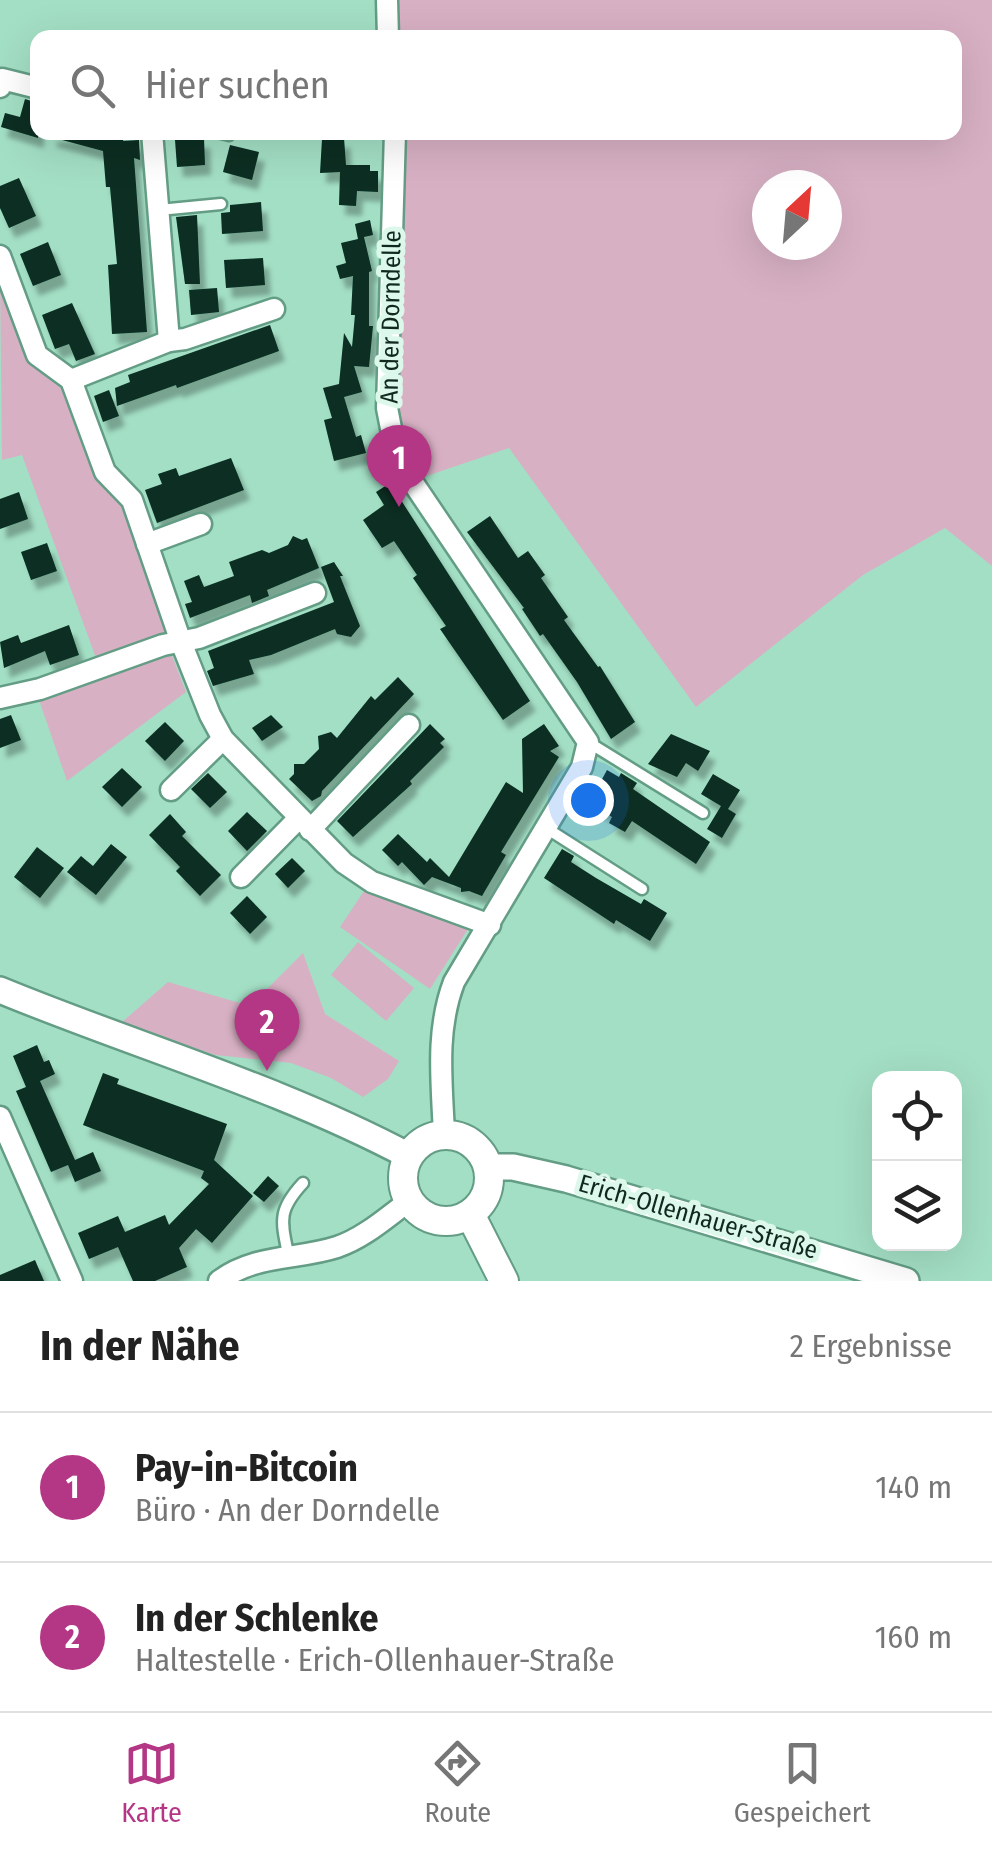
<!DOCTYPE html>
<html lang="de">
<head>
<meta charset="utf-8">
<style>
	body { margin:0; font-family:"Fira Sans Condensed",sans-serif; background:#f2f2f2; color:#222 }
	.controls { position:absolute; right:30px; bottom:30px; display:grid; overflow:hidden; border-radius:20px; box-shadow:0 10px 40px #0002 }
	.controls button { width:90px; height:90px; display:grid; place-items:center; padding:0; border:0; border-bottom:2px solid #e0e0e0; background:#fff; color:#222; font:50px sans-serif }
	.compass { position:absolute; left:752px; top:170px; width:90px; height:90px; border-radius:50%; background:#fff; box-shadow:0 10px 40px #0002; rotate:26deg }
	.you { position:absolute; left:588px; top:800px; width:35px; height:35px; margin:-25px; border:8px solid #fff; border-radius:50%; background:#1a73e8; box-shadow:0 0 0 15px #1a73e833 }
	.badge { display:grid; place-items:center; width:65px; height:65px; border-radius:50%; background:#b43786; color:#fff; font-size:32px; font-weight:700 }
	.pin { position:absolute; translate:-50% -82px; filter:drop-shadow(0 2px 5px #0008) }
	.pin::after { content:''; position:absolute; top:52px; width:35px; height:30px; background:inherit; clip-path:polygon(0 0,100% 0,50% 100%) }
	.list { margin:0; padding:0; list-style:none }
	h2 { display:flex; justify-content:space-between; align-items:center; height:130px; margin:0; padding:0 40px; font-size:42px }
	h2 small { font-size:32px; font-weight:400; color:#767676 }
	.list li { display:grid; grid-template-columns:65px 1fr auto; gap:30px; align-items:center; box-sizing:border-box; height:150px; padding:0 40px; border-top:2px solid #e0e0e0 }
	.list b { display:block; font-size:38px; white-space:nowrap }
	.list p { margin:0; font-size:32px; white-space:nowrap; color:#767676 }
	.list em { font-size:32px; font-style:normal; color:#767676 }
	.icon { flex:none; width:55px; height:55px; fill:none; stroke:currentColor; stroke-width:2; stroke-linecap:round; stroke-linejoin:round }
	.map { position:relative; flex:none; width:992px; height:1281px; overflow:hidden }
	.search { position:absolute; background:#fff; box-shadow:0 10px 40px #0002; left:30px; right:30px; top:30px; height:110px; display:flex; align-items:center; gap:25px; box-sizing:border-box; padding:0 35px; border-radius:20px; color:#767676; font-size:38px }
	.sheet { height:430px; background:#fff }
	nav { display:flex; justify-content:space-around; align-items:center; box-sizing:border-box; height:140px; border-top:2px solid #e0e0e0; background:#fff; font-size:28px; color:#767676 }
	nav a { display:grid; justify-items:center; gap:5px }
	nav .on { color:#b43786 }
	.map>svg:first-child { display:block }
	.green { fill:#d8b0c4; fill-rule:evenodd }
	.building { fill:#082f22; filter:url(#shadow) }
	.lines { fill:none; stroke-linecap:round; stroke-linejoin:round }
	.service-casing { stroke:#649d85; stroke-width:15 }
	.minor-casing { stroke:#649d85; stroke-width:25 }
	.tertiary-casing { stroke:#649d85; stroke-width:30 }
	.secondary-casing { stroke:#649d85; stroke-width:32 }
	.service { stroke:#fff; stroke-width:10 }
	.minor { stroke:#fff; stroke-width:20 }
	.tertiary { stroke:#fff; stroke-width:25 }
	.secondary { stroke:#fff; stroke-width:28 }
	.labels { text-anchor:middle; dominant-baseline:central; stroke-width:10; stroke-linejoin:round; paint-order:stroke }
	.street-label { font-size:25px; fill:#10281e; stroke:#dbf8eb }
</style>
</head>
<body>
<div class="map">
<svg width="992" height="1281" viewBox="0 0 992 1281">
	<defs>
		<filter id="shadow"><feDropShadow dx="6" dy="10" stdDeviation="2.5" flood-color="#0004"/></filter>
	</defs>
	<rect width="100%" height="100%" fill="#a3dfc5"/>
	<g class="green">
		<path d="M 396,0 L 992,0 L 992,566 L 945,528 L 863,575 L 696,707 L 509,448 L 412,481 L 387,408 L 401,133 L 954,132 L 954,38 L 398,37 ZM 767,185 L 827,185 L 827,245 L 767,245 Z"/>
		<path d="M 0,279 L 33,363 L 64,391 L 93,470 L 119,501 L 168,632 L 96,658 L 22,455 L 2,460 Z"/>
		<path d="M 171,653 L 186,692 L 67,781 L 38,697 Z"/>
		<path d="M 366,888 L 456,921 L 468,929 L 430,989 L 340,927 Z"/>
		<path d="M 358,942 L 414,988 L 386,1021 L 331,975 Z"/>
		<path d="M 303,953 L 325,1014 L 399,1061 L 388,1079 L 363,1097 L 331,1078 L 291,1063 L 215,1055 L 121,1023 L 168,982 L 250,1006 Z"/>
	</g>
	<g class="building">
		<path d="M 25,99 L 38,103 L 38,138 L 1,127 L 5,113 L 20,117 Z"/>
		<path d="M 51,132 L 125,132 L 123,141 L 139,140 L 140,160 L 134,158 L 147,332 L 112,334 L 108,265 L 117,264 L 110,187 L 106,187 L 103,151 L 51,137 Z"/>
		<path d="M 204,138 L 205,165 L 177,167 L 175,140 Z"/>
		<path d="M 344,138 L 346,165 L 370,165 L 370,171 L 378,171 L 378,192 L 357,191 L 356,206 L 339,205 L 340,172 L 320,173 L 322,139 Z"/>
		<path d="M 230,145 L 259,152 L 252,180 L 223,172 Z"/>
		<path d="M 19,178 L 36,216 L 9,228 L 0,208 L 0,186 Z"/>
		<path d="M 261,202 L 263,231 L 222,234 L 221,213 L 230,212 L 230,205 Z"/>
		<path d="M 197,215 L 200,284 L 185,284 L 176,217 Z"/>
		<path d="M 370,220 L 373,235 L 364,237 L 372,271 L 369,272 L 369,326 L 373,326 L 369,367 L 354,366 L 362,392 L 344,397 L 356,437 L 361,435 L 366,453 L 334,461 L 324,420 L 332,418 L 323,388 L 339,384 L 344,333 L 352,347 L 355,315 L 351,315 L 353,276 L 340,279 L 336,266 L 346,263 L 341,243 L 358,239 L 355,224 Z"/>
		<path d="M 48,242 L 61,275 L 33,286 L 20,254 Z"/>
		<path d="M 263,258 L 265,285 L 226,288 L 224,260 Z"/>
		<path d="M 217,288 L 219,312 L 191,315 L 189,290 Z"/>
		<path d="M 72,303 L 95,354 L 76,361 L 69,344 L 55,349 L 42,315 Z"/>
		<path d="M 270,325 L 279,351 L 177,388 L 176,385 L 117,406 L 115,388 L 130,382 L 128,375 Z"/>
		<path d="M 109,390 L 119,416 L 103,422 L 94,396 Z"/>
		<path d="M 231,458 L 244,490 L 157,523 L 145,490 L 162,484 L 158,474 L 176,468 L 179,476 Z"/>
		<path d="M 390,483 L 530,701 L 503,720 L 440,629 L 446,626 L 413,578 L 417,575 L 394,541 L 382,548 L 363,520 L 384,505 L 376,492 Z"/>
		<path d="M 19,492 L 28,519 L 0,529 L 0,499 Z"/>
		<path d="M 490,516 L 518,558 L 528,551 L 545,575 L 541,578 L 568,617 L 564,620 L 598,667 L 600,666 L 635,722 L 611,739 L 577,682 L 543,634 L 540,636 L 522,609 L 524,608 L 467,532 Z"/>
		<path d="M 293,536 L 302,540 L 307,538 L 319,568 L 267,590 L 269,596 L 252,603 L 250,595 L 190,618 L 185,604 L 192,602 L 184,581 L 199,575 L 204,587 L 234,576 L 229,562 L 262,550 L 269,553 L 288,545 Z"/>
		<path d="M 47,543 L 57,571 L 31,580 L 21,552 Z"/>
		<path d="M 334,562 L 343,576 L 340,576 L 360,626 L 351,637 L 337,634 L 335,629 L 271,655 L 249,660 L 254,674 L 213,686 L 207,671 L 214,668 L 208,651 L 334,602 L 321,567 Z"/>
		<path d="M 69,625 L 79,655 L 50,665 L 45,651 L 4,668 L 0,642 L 18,635 L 21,643 Z"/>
		<path d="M 398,677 L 414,694 L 322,791 L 321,796 L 312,801 L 289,779 L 294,774 L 294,764 L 304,764 L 319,749 L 318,736 L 331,732 L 337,738 L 371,696 L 375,700 Z"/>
		<path d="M 11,715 L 21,740 L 0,748 L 0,719 Z"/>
		<path d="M 271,715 L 283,727 L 262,741 L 252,728 Z"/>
		<path d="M 165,722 L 184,741 L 165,761 L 145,741 Z"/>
		<path d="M 430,724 L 445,739 L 440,743 L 444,747 L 410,781 L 412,784 L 353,837 L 337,821 Z"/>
		<path d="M 544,724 L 559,746 L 550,751 L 559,757 L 501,852 L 506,855 L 482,896 L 469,891 L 461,892 L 461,888 L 432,877 L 424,885 L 402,862 L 398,866 L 382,850 L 398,834 L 427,862 L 430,858 L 449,877 L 506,782 L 523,793 L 522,739 Z"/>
		<path d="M 671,734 L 710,751 L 698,771 L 686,763 L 677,777 L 648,764 Z"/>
		<path d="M 122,768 L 142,787 L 122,807 L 102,787 Z"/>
		<path d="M 607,770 L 619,777 L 621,773 L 637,783 L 633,789 L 710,842 L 696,864 L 632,821 L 625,832 L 609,823 L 612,817 L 588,802 L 596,782 L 601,781 Z"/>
		<path d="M 208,773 L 227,792 L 210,808 L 191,789 Z"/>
		<path d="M 713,774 L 740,790 L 728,809 L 736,814 L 722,838 L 707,829 L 721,806 L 701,794 Z"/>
		<path d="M 247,812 L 267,831 L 247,851 L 228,831 Z"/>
		<path d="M 170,814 L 186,832 L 182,836 L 221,875 L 200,896 L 176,871 L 180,867 L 149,835 Z"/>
		<path d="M 111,844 L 127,857 L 96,895 L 67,872 L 81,856 L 93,866 Z"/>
		<path d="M 37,847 L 64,868 L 40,898 L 14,877 Z"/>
		<path d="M 562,849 L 574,856 L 571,862 L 596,878 L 641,904 L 644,899 L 667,913 L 650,941 L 616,920 L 614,924 L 544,878 Z"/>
		<path d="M 292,858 L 305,871 L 288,888 L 275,874 Z"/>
		<path d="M 247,896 L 267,917 L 250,934 L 230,913 Z"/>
		<path d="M 37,1045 L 44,1062 L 49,1060 L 55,1074 L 40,1081 L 75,1160 L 93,1152 L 101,1171 L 75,1182 L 68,1165 L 51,1172 L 16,1091 L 26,1087 L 13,1056 Z"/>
		<path d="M 103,1073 L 119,1079 L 117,1084 L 227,1124 L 214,1160 L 253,1196 L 212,1243 L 196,1229 L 179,1248 L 187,1267 L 155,1281 L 133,1281 L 118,1247 L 89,1259 L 78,1233 L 118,1216 L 125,1232 L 165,1215 L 169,1225 L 209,1184 L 201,1178 L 204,1171 L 83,1125 Z"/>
		<path d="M 268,1176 L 279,1186 L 264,1202 L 253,1193 Z"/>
		<path d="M 35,1260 L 44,1281 L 0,1281 L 0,1275 Z"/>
	</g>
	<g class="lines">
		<g class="service-casing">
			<g id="service">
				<path d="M 217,132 L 229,135"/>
				<path d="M 159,210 L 221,204"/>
				<path d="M 588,742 L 703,813"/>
				<path d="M 546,828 L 642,889"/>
				<path d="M 288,1254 C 281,1220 278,1210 303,1183"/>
			</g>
		</g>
		<g class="minor-casing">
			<g id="minor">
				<path d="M 387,0 L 388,38"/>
				<path d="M 0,87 L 2,79 L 38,88"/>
				<path d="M 395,132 L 387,408 L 397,459 L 588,742 L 582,767 L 454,982 C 435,1032 442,1083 444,1135"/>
				<path d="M 0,256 L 37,355 L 71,380 L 105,472 L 132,500 L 181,642 L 210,715 L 223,739 L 344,863 L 372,882 L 490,925"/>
				<path d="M 169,341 L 185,339 L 274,309"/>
				<path d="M 71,380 L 169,341 L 152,132"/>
				<path d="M 147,544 L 201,524"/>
				<path d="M 0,698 L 40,689 L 163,645 L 199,638 L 315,593"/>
				<path d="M 171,790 L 223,739"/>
				<path d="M 310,830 L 409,725"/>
				<path d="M 241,877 L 298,819"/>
				<path d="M 0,1117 L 72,1281"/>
				<path d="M 219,1281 C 255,1254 297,1260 337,1247 C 364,1238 387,1217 409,1201"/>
			</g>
		</g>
		<g class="tertiary-casing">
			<g id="tertiary">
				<path d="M 0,990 C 136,1046 279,1087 409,1156"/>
				<path d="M 487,1167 L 513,1167 L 566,1179 L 906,1281"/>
			</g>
		</g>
		<g class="secondary-casing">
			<g id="secondary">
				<circle cx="446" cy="1178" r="43"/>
				<path d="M 470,1214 L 504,1281"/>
			</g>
		</g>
		<use href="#service" class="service"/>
		<use href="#minor" class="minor"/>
		<use href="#tertiary" class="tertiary"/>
		<use href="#secondary" class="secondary"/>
	</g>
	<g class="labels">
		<g class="street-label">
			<text transform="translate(391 317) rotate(-89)">An der Dorndelle</text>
			<text transform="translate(698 1217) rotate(16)">Erich-Ollenhauer-Straße</text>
		</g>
	</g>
</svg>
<div class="controls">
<button><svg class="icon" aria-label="locate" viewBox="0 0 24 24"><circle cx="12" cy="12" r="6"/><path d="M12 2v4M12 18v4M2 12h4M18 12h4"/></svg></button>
<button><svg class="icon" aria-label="layers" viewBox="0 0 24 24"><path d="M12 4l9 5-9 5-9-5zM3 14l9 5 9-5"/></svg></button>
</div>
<svg class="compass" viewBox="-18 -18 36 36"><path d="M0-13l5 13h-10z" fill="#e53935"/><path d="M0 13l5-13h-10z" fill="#767676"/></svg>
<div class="you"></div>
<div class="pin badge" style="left:399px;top:507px">1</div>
<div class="pin badge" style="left:267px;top:1071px">2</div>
<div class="search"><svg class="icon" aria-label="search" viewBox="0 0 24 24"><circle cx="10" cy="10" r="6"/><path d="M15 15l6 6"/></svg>Hier suchen</div>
</div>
<section class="sheet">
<h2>In der Nähe<small>2 Ergebnisse</small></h2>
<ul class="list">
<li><span class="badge">1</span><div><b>Pay-in-Bitcoin</b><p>Büro · An der Dorndelle</p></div><em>140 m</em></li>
<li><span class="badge">2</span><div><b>In der Schlenke</b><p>Haltestelle · Erich-Ollenhauer-Straße</p></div><em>160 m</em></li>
</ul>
</section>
<nav>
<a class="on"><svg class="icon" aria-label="map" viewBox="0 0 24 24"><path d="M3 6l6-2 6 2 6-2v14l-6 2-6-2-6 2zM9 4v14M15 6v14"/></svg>Karte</a>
<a><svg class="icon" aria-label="directions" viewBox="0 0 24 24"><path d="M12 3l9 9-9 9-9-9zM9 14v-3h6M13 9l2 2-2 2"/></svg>Route</a>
<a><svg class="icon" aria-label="saved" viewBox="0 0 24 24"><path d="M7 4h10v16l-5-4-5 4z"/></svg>Gespeichert</a>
</nav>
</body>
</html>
